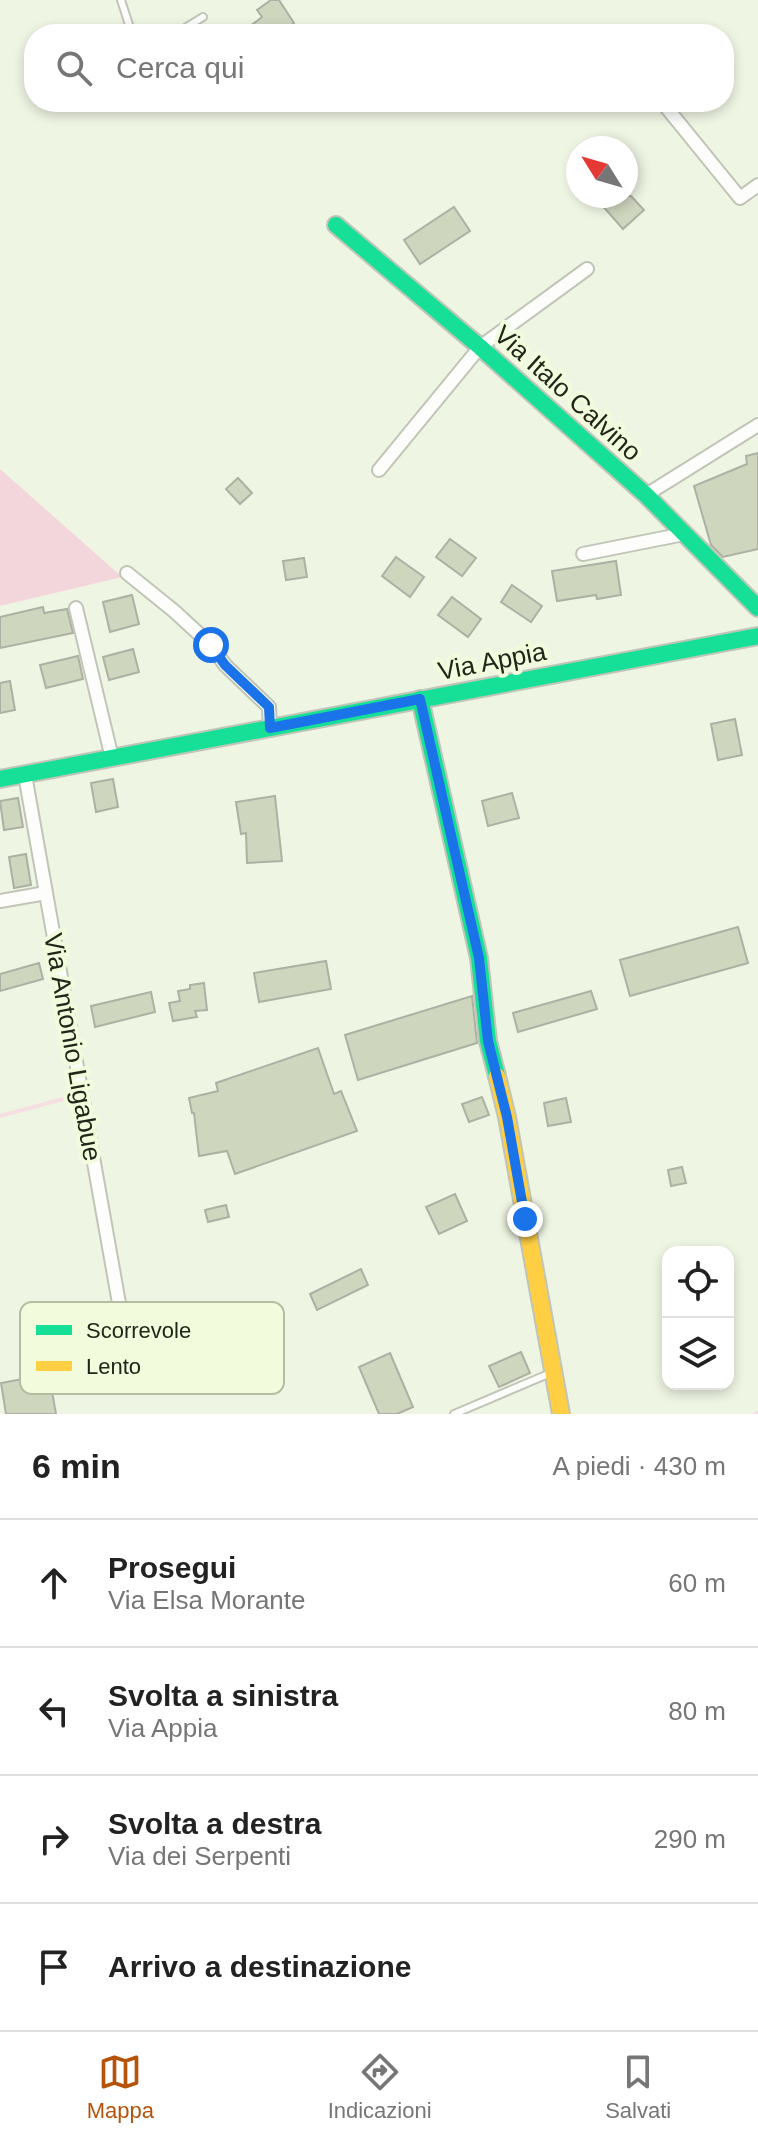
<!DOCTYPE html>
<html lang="it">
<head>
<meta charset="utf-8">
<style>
	body { margin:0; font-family:Helvetica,sans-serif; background:#f2f2f2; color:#222 }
	.controls { position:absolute; right:24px; bottom:24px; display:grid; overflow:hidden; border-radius:16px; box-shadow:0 4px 12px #0003 }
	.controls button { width:72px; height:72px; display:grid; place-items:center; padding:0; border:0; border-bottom:2px solid #e0e0e0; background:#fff; color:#222; font:40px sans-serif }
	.compass { position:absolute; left:566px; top:136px; width:72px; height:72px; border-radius:50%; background:#fff; box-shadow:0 4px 12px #0003; rotate:307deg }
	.stop { position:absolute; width:24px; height:24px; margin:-18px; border:6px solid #1a73e8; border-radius:50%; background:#fff }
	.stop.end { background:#1a73e8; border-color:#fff; box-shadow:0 2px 8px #0008 }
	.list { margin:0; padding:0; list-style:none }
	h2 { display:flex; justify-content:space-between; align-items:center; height:104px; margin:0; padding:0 32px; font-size:34px }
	h2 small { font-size:26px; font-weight:400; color:#767676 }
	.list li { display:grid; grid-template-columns:52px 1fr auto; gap:24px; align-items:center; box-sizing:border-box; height:128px; padding:0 32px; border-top:2px solid #e0e0e0 }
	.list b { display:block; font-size:30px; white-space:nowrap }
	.list p { margin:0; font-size:26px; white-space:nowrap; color:#767676 }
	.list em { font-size:26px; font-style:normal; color:#767676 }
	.icon { flex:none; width:44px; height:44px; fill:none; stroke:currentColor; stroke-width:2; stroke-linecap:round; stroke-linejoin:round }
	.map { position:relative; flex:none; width:758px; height:1414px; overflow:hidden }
	.search { position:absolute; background:#fff; box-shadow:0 4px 12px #0003; left:24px; right:24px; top:24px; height:88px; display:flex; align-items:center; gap:20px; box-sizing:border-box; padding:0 28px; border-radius:32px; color:#767676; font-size:30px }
	.sheet { height:616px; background:#fff }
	nav { display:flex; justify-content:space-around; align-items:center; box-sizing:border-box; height:112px; border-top:2px solid #e0e0e0; background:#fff; font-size:22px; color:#767676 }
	nav a { display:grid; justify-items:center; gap:4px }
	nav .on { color:#b45309 }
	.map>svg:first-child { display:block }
	.green { fill:#f3d6db }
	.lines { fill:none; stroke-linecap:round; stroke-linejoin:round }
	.stream { stroke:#f5dfe2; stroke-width:4 }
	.building { fill:#cfd6be; stroke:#acb1a3; stroke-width:2 }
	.lane-casing { stroke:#c1c5b8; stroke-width:10 }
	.street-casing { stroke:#c1c5b8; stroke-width:16 }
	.fast-casing { stroke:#c1c5b8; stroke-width:20 }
	.slow-casing { stroke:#c1c5b8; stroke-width:20 }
	.lane { stroke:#fdfefb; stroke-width:6 }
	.street { stroke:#fdfefb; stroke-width:12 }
	.fast { stroke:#16e098; stroke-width:16 }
	.slow { stroke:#ffcf43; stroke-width:16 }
	.route { stroke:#1a73e8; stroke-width:10 }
	.labels { text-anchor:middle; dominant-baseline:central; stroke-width:8; stroke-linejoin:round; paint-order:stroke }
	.street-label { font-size:26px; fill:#222519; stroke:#f2fcdc }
	.key { fill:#f2fcdc; stroke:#b4bca2; stroke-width:2 }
	.key-label { font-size:22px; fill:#222519 }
</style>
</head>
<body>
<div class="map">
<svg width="758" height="1414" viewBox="0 0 758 1414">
	<rect width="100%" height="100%" fill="#eff5e3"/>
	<path class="green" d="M 0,469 L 122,577 L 0,606 Z"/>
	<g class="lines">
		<g class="stream">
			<path d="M 0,1116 L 78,1095"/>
			<path d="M 755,1414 L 758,1413"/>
		</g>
	</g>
	<g class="building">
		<path d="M 271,0 L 279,0 L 294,23 L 278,34 L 240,34 L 262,17 L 257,10 Z"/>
		<path d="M 607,196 L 631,196 L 644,210 L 623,229 L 600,203 Z"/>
		<path d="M 454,207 L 470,231 L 420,264 L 404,240 Z"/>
		<path d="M 758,453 L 758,549 L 723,557 L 711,545 L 694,486 L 747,464 L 746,456 Z"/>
		<path d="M 238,478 L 252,493 L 240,504 L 226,489 Z"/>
		<path d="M 450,539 L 476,558 L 462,576 L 436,557 Z"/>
		<path d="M 396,557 L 424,577 L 410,597 L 382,576 Z"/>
		<path d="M 304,558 L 307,577 L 286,580 L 283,561 Z"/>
		<path d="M 616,561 L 621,595 L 597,599 L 596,595 L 557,601 L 552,571 Z"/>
		<path d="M 512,585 L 542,606 L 531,622 L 501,602 Z"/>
		<path d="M 132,595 L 139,624 L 110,632 L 103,602 Z"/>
		<path d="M 452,597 L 481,619 L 468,637 L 438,615 Z"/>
		<path d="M 43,607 L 44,613 L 67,609 L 73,633 L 0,648 L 0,617 Z"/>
		<path d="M 133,649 L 139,672 L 109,680 L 103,657 Z"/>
		<path d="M 78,656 L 83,679 L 46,688 L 40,665 Z"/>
		<path d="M 10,681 L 15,710 L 0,713 L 0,683 Z"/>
		<path d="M 735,719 L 742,755 L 718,760 L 711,724 Z"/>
		<path d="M 113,779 L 118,807 L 96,812 L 91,783 Z"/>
		<path d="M 512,793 L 519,818 L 488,826 L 482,801 Z"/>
		<path d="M 275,796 L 282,861 L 247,863 L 246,833 L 241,834 L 236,802 Z"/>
		<path d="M 18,798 L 23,827 L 4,830 L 0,801 Z"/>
		<path d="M 26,854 L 31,885 L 14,888 L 9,857 Z"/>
		<path d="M 738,927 L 748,963 L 630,996 L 620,960 Z"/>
		<path d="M 326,961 L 331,989 L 259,1002 L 254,973 Z"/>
		<path d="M 39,963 L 43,979 L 0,991 L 0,974 Z"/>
		<path d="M 204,983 L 207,1010 L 195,1011 L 197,1017 L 173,1021 L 169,1003 L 180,1001 L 178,991 L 190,989 L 190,985 Z"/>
		<path d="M 591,991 L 597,1009 L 518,1032 L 513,1013 Z"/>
		<path d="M 151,992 L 155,1012 L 95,1027 L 91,1006 Z"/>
		<path d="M 472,996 L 477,1043 L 358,1080 L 345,1035 Z"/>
		<path d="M 318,1048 L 334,1094 L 341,1091 L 357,1131 L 235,1174 L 227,1151 L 199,1156 L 194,1113 L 192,1113 L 189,1098 L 218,1091 L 216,1083 Z"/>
		<path d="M 482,1097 L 489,1115 L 469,1122 L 462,1104 Z"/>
		<path d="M 566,1098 L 571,1122 L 548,1126 L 544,1103 Z"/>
		<path d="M 682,1167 L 686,1183 L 671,1186 L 668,1170 Z"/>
		<path d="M 455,1194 L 467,1221 L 439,1234 L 426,1207 Z"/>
		<path d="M 226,1205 L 229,1217 L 208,1222 L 205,1210 Z"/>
		<path d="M 361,1269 L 368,1285 L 317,1310 L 310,1294 Z"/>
		<path d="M 521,1352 L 530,1373 L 499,1387 L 489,1366 Z"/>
		<path d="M 390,1353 L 413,1407 L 397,1414 L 379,1414 L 359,1367 Z"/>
		<path d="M 49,1374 L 56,1414 L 6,1414 L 1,1383 Z"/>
	</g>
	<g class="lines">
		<g class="lane-casing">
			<g id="lane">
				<path d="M 121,0 L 132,34"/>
				<path d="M 175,34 L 203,17"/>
				<path d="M 454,1414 L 553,1372"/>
			</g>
		</g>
		<g class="street-casing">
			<g id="street">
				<path d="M 662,102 L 740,198 L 758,185"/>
				<path d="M 379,470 L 480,347 L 587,269"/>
				<path d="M 646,495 L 758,425"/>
				<path d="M 583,554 L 684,534"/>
				<path d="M 127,573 L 174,611 L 211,645 L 225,665 L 269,707 L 270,728"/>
				<path d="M 76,608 L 112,758"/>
				<path d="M 25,775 L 122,1320"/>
				<path d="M 0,901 L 46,893"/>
			</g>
		</g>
		<g class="fast-casing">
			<g id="fast">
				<path d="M 336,225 L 480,347 L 646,495 L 758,608"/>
				<path d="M 420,699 L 479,958 L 488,1041 L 497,1076"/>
				<path d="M 0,779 L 758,636"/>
			</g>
		</g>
		<g class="slow-casing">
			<path id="slow" d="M 497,1076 L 507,1117 L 561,1414"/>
		</g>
		<use href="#lane" class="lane"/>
		<use href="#street" class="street"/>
		<use href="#fast" class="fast"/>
		<use href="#slow" class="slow"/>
	</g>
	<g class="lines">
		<path class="route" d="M 211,645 L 225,665 L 269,707 L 270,728 L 420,699 L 479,958 L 488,1041 L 507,1117 L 525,1219"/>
	</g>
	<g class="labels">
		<g class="street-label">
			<text transform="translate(568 393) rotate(42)">Via Italo Calvino</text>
			<text transform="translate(492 661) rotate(-11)">Via Appia</text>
			<text transform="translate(73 1047) rotate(80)">Via Antonio Ligabue</text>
		</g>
	</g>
	<rect x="20" y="1302" width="264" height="92" rx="12" class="key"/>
	<rect x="36" y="1325" width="36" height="10" fill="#16e098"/>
	<rect x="36" y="1361" width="36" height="10" fill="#ffcf43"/>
	<g class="key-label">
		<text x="86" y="1338">Scorrevole</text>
		<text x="86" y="1374">Lento</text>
	</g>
</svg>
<div class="controls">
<button><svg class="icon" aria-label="locate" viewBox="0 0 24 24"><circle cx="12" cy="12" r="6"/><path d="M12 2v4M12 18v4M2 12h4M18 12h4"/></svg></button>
<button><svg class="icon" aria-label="layers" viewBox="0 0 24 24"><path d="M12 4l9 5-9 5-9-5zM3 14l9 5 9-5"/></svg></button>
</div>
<svg class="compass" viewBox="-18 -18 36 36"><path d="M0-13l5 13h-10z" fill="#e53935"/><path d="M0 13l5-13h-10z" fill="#767676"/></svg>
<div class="stop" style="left:211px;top:645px"></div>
<div class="stop end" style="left:525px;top:1219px"></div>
<div class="search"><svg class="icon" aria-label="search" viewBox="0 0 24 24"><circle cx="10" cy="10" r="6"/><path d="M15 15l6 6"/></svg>Cerca qui</div>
</div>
<section class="sheet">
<h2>6 min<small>A piedi · 430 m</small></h2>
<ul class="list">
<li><svg class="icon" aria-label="ahead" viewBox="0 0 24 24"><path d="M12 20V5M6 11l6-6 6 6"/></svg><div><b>Prosegui</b><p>Via Elsa Morante</p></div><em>60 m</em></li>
<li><svg class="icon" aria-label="left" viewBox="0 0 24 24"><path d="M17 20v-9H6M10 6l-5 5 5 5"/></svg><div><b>Svolta a sinistra</b><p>Via Appia</p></div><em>80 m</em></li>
<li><svg class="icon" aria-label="right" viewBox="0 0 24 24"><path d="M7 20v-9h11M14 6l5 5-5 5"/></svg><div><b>Svolta a destra</b><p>Via dei Serpenti</p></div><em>290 m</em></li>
<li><svg class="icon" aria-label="arrive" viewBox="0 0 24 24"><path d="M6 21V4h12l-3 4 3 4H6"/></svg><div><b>Arrivo a destinazione</b></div></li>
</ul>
</section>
<nav>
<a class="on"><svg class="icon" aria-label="map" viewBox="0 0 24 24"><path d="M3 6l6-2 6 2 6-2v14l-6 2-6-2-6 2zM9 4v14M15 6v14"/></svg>Mappa</a>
<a><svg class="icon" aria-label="directions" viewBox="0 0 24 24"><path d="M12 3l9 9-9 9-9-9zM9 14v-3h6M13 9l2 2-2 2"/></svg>Indicazioni</a>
<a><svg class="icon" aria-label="saved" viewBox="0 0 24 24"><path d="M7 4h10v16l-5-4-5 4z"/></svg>Salvati</a>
</nav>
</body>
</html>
